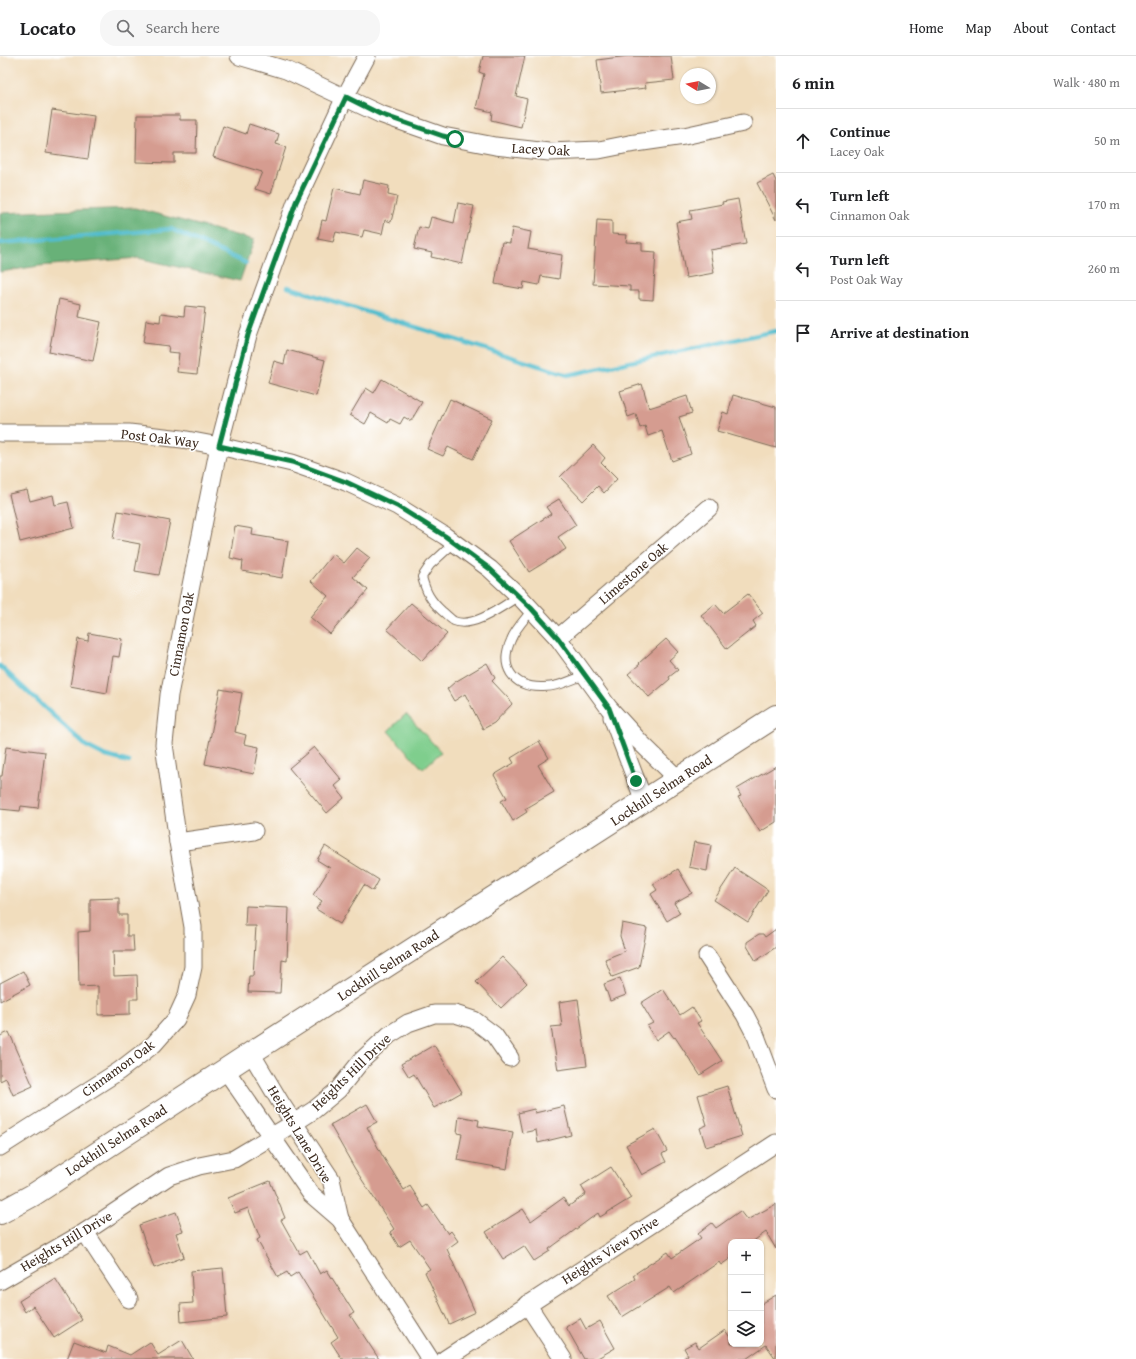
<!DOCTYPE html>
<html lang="en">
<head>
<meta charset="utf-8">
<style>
	body { margin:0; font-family:"Gentium Book Plus",serif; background:#f6f6f6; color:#202124 }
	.controls { position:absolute; right:12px; bottom:12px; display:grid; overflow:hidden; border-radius:8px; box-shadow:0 1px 3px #0004 }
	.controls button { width:36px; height:36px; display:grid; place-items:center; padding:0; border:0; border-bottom:1px solid #e0e0e0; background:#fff; color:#202124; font:20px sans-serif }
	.compass { position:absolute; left:680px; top:12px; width:36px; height:36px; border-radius:50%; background:#fff; box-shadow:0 1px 3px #0004; rotate:280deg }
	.stop { position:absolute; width:12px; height:12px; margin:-9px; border:3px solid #0b8043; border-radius:50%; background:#fff }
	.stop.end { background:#0b8043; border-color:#fff; box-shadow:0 1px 4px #0008 }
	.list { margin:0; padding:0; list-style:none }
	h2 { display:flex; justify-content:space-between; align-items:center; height:52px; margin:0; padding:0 16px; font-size:17px }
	h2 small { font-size:13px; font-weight:400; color:#757577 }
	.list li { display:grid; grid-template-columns:26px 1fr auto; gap:12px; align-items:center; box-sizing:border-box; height:64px; padding:0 16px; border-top:1px solid #e0e0e0 }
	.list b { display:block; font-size:15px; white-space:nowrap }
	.list p { margin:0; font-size:13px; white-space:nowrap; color:#757577 }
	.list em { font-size:13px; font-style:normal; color:#757577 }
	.icon { flex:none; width:22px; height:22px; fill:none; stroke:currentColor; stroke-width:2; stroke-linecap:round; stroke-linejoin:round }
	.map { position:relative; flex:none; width:776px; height:1303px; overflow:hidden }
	header { display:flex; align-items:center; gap:24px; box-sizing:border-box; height:56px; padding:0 20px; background:#fff; border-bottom:1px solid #e0e0e0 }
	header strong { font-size:19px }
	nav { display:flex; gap:22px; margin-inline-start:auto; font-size:14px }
	.search { width:280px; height:36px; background:#f6f6f6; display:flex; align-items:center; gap:10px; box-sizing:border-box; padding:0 14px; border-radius:16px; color:#757577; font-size:15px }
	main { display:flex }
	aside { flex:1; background:#fff }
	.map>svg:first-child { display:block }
	.green { fill:#7fce8d; stroke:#5d7c56 }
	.forest { fill:#67b178; stroke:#516e4b }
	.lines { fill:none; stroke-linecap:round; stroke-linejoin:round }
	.stream { stroke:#51bccc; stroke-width:4.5 }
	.building { fill:#d59c90 }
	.lane-casing { stroke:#7b6956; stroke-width:10 }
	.street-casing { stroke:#7b6956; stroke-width:19 }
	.secondary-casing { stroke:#7b6956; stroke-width:24 }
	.lane { stroke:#fff; stroke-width:8 }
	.street { stroke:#fff; stroke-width:17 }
	.secondary { stroke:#fff; stroke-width:22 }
	.route { stroke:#0b8043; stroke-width:5 }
	.labels { text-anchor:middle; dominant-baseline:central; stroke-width:3; stroke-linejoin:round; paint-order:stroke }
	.street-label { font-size:14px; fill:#3b2a1e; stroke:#fff }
</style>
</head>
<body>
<header>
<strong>Locato</strong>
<div class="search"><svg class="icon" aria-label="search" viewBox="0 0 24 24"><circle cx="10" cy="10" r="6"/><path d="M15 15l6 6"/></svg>Search here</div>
<nav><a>Home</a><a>Map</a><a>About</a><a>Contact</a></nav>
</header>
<main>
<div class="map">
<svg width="776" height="1303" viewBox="0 0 776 1303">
	<rect width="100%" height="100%" fill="#fff"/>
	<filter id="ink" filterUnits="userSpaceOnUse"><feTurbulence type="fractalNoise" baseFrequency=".025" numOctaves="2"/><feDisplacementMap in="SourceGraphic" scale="8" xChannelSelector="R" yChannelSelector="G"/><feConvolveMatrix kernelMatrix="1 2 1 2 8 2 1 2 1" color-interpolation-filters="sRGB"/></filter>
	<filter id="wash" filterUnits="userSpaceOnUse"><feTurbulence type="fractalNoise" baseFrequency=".012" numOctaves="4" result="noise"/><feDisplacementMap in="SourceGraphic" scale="16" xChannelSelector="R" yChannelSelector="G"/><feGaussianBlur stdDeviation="0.9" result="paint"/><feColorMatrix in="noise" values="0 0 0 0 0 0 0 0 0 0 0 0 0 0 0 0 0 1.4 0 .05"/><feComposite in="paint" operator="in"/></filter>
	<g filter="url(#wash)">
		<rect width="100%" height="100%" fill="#f1ddbd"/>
		<path class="green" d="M 406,658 L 441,696 L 423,713 L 388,675 Z"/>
		<path class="forest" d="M 135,152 L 254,184 L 240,225 L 138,202 L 39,210 L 0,216 L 0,157 Z"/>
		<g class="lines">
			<g class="stream">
				<path d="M 0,187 L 171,173 L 246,207"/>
				<path d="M 288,231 L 568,319 L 776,275"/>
				<path d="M 0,610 L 86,690 L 106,700 L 129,706"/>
			</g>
		</g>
		<g id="blocks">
			<g class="building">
				<path d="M 483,0 L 525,0 L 516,40 L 527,43 L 521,71 L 491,64 L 492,56 L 476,52 L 484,18 L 479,16 Z"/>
				<path d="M 628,0 L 671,0 L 674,24 L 645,27 L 646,32 L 601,37 L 597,4 Z"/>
				<path d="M 52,54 L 94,60 L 88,103 L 46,97 Z"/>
				<path d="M 137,59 L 180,59 L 180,64 L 197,64 L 196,97 L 174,97 L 174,107 L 136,106 Z"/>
				<path d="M 249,68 L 279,78 L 276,88 L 286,91 L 271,138 L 255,133 L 262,116 L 213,101 L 223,70 L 246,78 Z"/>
				<path d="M 773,119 L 776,125 L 776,164 L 757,127 Z"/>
				<path d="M 363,124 L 389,130 L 388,139 L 397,141 L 391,166 L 385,164 L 382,178 L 364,174 L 362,181 L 336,176 L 333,186 L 318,183 L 322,164 L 326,165 L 334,132 L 360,138 Z"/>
				<path d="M 738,143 L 746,188 L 710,194 L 714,217 L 686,222 L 676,166 L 692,163 L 690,154 L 723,148 L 722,146 Z"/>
				<path d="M 458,147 L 474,150 L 462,208 L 431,201 L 432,197 L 414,193 L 419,171 L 428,173 L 431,161 L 454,167 Z"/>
				<path d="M 597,164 L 612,165 L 612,178 L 627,179 L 626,186 L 642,187 L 642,195 L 656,196 L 653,244 L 639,243 L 639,235 L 630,235 L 630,230 L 593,228 Z"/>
				<path d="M 512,172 L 531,176 L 528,193 L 562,199 L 559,223 L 541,220 L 539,229 L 524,226 L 523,233 L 495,228 L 502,186 L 510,187 Z"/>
				<path d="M 59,243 L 81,248 L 79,261 L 101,266 L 93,305 L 49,296 Z"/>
				<path d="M 185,250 L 205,252 L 197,318 L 177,316 L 179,297 L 168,296 L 169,290 L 143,287 L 146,264 L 160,266 L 161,257 L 184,260 Z"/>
				<path d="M 287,294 L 325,304 L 316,340 L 268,327 L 274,305 L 284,308 Z"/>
				<path d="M 382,323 L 422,346 L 411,365 L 404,361 L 400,368 L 390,363 L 388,367 L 371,357 L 365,368 L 350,359 L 366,332 L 374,337 Z"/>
				<path d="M 642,328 L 649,352 L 687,340 L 692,357 L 679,361 L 691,398 L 672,405 L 662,375 L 648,380 L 645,370 L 640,372 L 636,358 L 628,361 L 620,335 Z"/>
				<path d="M 733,339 L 776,351 L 776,392 L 717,375 L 723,356 L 728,358 Z"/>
				<path d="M 450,343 L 492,363 L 473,403 L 448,391 L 443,400 L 427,393 Z"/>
				<path d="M 593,389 L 605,402 L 601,407 L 617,423 L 604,437 L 598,430 L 583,445 L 560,421 Z"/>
				<path d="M 27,434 L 30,445 L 53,439 L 55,449 L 68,446 L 74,472 L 20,486 L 9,438 Z"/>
				<path d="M 559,443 L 576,469 L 558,481 L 566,493 L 529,516 L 509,485 L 551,458 L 546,451 Z"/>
				<path d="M 118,455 L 170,465 L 159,519 L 135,515 L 140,488 L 113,483 Z"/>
				<path d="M 235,470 L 253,473 L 252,479 L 288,485 L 282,522 L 242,515 L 243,505 L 230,502 Z"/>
				<path d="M 357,492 L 370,502 L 353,521 L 368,534 L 330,578 L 310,561 L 328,540 L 311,525 L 333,498 L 344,507 Z"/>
				<path d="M 748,538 L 763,557 L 753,565 L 756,570 L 727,593 L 701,559 L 715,548 L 723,557 Z"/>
				<path d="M 411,547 L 447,578 L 422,605 L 387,573 Z"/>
				<path d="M 89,577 L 122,583 L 119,601 L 113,600 L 107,637 L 70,630 L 78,583 L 88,585 Z"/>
				<path d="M 666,583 L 678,596 L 669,604 L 678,614 L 669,621 L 670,623 L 649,641 L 628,618 L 640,608 L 639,607 Z"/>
				<path d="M 487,607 L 495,622 L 492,625 L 509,643 L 512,648 L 494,667 L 483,673 L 465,638 L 454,645 L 447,633 L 455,626 Z"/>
				<path d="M 220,633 L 242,637 L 235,676 L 246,679 L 244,688 L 259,691 L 254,718 L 205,708 Z"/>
				<path d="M 539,685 L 549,702 L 538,709 L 554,736 L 525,753 L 527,756 L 513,765 L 501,745 L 507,742 L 494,719 L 514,707 L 511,702 Z"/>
				<path d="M 6,691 L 45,696 L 38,752 L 21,750 L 20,755 L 0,753 L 0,720 L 2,720 Z"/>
				<path d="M 314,691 L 342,724 L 335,730 L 344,742 L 327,757 L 289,712 Z"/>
				<path d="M 776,710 L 776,766 L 760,776 L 738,741 L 741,740 L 737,733 Z"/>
				<path d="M 694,786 L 711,789 L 707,815 L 689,811 Z"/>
				<path d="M 325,790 L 379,824 L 373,835 L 364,829 L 340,868 L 316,853 L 322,845 L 313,839 L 330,812 L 317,804 Z"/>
				<path d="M 735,812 L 768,834 L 748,866 L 714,844 Z"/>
				<path d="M 678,813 L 692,837 L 674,847 L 680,857 L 667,865 L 651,838 L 657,834 L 653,828 Z"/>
				<path d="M 119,842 L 119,859 L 127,859 L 127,880 L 133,880 L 134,895 L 113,895 L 114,920 L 137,919 L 138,943 L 130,943 L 130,958 L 98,959 L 98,930 L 79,931 L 78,876 L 90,875 L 90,843 Z"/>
				<path d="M 246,850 L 289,852 L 287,905 L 282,904 L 280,937 L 248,936 L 249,920 L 253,920 L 256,870 L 245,870 Z"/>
				<path d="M 622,867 L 647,872 L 639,911 L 612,921 L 605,903 L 625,895 L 620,880 Z"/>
				<path d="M 776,873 L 776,891 L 756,905 L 747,890 L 747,886 L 759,878 L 763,878 L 765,881 Z"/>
				<path d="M 502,901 L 527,927 L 501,952 L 476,926 Z"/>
				<path d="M 23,915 L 30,929 L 0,945 L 0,927 Z"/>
				<path d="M 620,922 L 626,939 L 610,945 L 604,928 Z"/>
				<path d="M 663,933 L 680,959 L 692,951 L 701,965 L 697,967 L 722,1005 L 700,1019 L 675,981 L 674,982 L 669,975 L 656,984 L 647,970 L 653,967 L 641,947 Z"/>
				<path d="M 578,943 L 587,1010 L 558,1014 L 551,971 L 562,970 L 559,946 Z"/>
				<path d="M 9,976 L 33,1030 L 13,1039 L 6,1022 L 0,1025 L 0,980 Z"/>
				<path d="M 434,989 L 462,1036 L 434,1052 L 414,1018 L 409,1021 L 401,1008 Z"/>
				<path d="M 727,1030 L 742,1080 L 706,1091 L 700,1072 L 707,1069 L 698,1039 Z"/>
				<path d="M 367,1048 L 377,1066 L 367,1071 L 382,1099 L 404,1134 L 410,1130 L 424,1152 L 428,1149 L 448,1178 L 451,1175 L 458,1185 L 447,1193 L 475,1256 L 449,1268 L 425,1216 L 430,1213 L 410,1184 L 399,1191 L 390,1176 L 394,1173 L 355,1113 L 330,1069 Z"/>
				<path d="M 564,1050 L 571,1079 L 538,1087 L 536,1074 L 522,1077 L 518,1057 L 534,1053 L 535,1057 Z"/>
				<path d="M 459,1060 L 479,1064 L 478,1070 L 513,1076 L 507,1113 L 457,1104 L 462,1078 L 457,1077 Z"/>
				<path d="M 655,1073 L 667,1095 L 662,1098 L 666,1106 L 642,1119 L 626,1089 Z"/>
				<path d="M 611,1111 L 631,1142 L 600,1161 L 598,1157 L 549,1193 L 550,1195 L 534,1205 L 524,1190 L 503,1203 L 486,1176 L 523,1153 L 531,1165 L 563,1142 L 569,1150 L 586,1138 L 581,1130 Z"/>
				<path d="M 270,1125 L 285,1162 L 281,1164 L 300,1198 L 307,1194 L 320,1218 L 327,1214 L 354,1257 L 350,1259 L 379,1303 L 342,1303 L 331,1286 L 338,1281 L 298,1216 L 290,1221 L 287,1216 L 278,1221 L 257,1184 L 260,1182 L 248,1152 L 235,1157 L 228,1142 Z"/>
				<path d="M 776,1148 L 776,1193 L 766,1176 L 752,1186 L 731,1186 L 731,1202 L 721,1209 L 719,1206 L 674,1237 L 670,1231 L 622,1261 L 608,1240 L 635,1223 L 633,1219 L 668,1196 L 672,1202 L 701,1182 L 698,1178 L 712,1167 L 716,1172 L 740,1155 L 747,1164 Z"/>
				<path d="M 176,1156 L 183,1175 L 176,1177 L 184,1201 L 154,1212 L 139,1169 Z"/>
				<path d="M 223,1212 L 227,1261 L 181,1266 L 180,1248 L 193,1247 L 191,1215 Z"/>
				<path d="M 55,1222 L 82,1264 L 54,1282 L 33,1250 L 25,1256 L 19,1245 Z"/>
				<path d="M 776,1239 L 776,1303 L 766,1289 L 746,1303 L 682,1303 L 688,1299 L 684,1292 L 695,1286 L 699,1292 L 725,1274 L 731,1283 L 731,1288 L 761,1288 L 761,1248 Z"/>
				<path d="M 580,1262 L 586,1273 L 600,1265 L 615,1292 L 596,1303 L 584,1303 L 566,1271 Z"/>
				<path d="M 182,1284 L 193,1303 L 67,1303 L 74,1285 L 106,1297 L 108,1290 L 130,1299 L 150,1286 L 158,1299 Z"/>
			</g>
		</g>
	</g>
	<g filter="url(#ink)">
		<use href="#blocks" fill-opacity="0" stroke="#7b6956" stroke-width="1"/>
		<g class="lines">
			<g class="lane-casing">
				<g id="lane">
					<path d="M 454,487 L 430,509 L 422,521 C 426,536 430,544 442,555 C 446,558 450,563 454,565 C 473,573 503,550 519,540"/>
					<path d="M 532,554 C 525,563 515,573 511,584 C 499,610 512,631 541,631 C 556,632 571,624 585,619"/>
				</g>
			</g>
			<g class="street-casing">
				<g id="street">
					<path d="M 239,0 L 286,14 L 380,58 L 443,80 L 495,90 L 549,96 L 599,94 L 629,88 L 684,80 L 743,67"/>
					<path d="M 0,377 L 129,377 L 182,383 L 219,390 L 292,407 L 346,426 L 397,450 L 445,480 L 490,513 L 519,540 L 558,582 L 609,652 L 639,685 L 678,723"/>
					<path d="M 558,582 L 709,452"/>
					<path d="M 612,661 L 644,745"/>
					<path d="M 178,786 L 254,775"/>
					<path d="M 707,900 L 745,959 L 756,980 L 776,1033"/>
					<path d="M 251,997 L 282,1049 L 331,1123 L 340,1163"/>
					<path d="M 225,1013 L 311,1138 L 340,1163 L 430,1303"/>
					<path d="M 0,1091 L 119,1015 L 154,988 L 176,963 L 187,939 L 193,911 L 193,871 L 178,786 L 164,688 L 169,639 L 219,390 L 248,279 L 296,146 L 345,41 L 367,0"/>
					<path d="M 85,1176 L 129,1243"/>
					<path d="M 0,1225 L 85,1176 L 169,1120 L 199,1110 L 234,1103 L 294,1067 L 314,1054 L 338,1034 L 362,1004 L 389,979 L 408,967 L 434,958 L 455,958 L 474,964 L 494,979 L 510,1002"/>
					<path d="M 527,1248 L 563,1303"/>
					<path d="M 445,1303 L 776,1087"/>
				</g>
			</g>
			<g class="secondary-casing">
				<path id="secondary" d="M 0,1157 L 33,1139 L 251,997 L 776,660"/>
			</g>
			<use href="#lane" class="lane"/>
			<use href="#street" class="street"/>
			<use href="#secondary" class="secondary"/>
		</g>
	</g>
	<g class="lines" filter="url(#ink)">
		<path class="route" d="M 455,83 L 443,80 L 380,58 L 346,41 L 296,146 L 248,279 L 219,390 L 292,406 L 346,426 L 397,450 L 445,480 L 490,513 L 531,552 L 558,582 L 609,652 L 636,725"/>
	</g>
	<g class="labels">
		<g class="street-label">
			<text transform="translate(541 93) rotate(3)">Lacey Oak</text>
			<text transform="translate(160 382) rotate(7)">Post Oak Way</text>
			<text transform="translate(633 517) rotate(-41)">Limestone Oak</text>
			<text transform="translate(181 578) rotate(-79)">Cinnamon Oak</text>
			<text transform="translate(661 734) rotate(-33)">Lockhill Selma Road</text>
			<text transform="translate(388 909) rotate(-33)">Lockhill Selma Road</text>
			<text transform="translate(118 1012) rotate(-36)">Cinnamon Oak</text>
			<text transform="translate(351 1016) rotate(-44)">Heights Hill Drive</text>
			<text transform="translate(300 1078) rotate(59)">Heights Lane Drive</text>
			<text transform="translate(116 1084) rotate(-33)">Lockhill Selma Road</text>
			<text transform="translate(66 1185) rotate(-31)">Heights Hill Drive</text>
			<text transform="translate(610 1194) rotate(-33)">Heights View Drive</text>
		</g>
	</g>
</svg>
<div class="controls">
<button>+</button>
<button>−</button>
<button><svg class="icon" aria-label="layers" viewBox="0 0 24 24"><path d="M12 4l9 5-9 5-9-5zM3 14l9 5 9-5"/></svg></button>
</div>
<svg class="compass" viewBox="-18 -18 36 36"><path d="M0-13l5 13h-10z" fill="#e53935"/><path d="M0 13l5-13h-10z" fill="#757577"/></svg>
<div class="stop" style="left:455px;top:83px"></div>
<div class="stop end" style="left:636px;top:725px"></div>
</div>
<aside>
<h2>6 min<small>Walk · 480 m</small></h2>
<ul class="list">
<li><svg class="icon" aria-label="ahead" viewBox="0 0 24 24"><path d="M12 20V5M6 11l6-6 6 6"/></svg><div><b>Continue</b><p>Lacey Oak</p></div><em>50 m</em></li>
<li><svg class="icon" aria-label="left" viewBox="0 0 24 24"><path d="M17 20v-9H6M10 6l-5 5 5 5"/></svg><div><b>Turn left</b><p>Cinnamon Oak</p></div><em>170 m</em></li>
<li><svg class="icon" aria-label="left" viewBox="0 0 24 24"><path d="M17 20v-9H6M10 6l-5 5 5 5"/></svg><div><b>Turn left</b><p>Post Oak Way</p></div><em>260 m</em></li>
<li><svg class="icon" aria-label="arrive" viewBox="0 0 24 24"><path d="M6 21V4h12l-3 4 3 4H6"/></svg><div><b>Arrive at destination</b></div></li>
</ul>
</aside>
</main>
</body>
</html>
